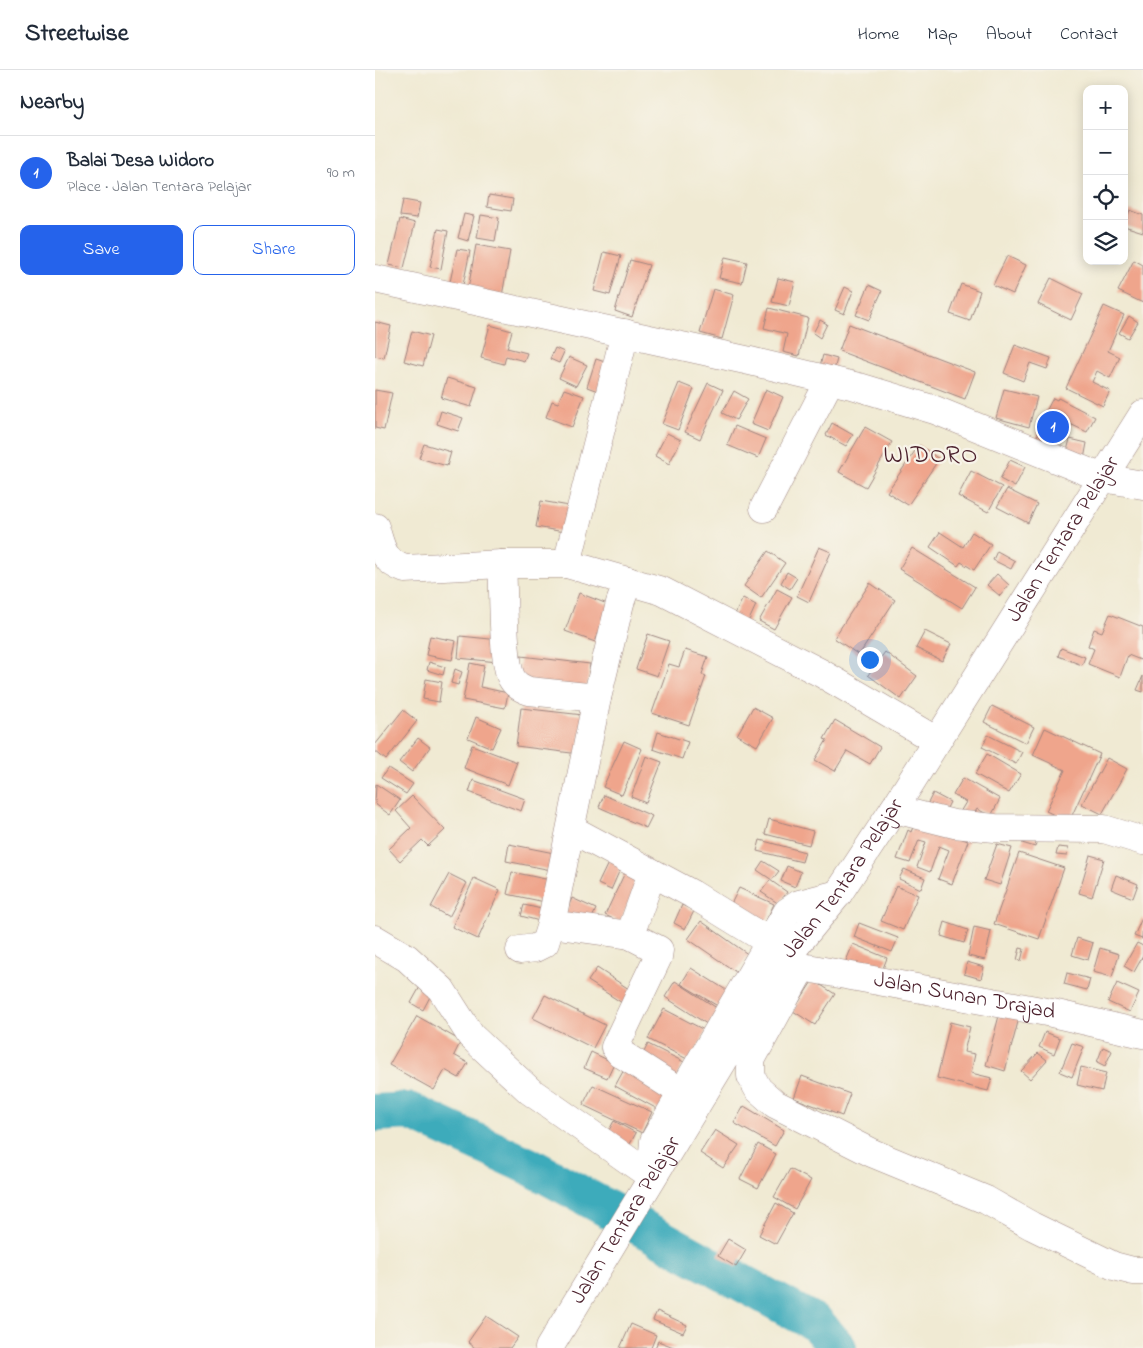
<!DOCTYPE html>
<html lang="en">
<head>
<meta charset="utf-8">
<style>
	body { margin:0; font-family:"Indie Flower",sans-serif; background:#f6f6f7; color:#1f2937 }
	.controls { position:absolute; right:15px; top:15px; display:grid; overflow:hidden; border-radius:10px; box-shadow:0 2px 12px #0003 }
	.controls button { width:45px; height:45px; display:grid; place-items:center; padding:0; border:0; border-bottom:1px solid #e0e1e3; background:#fff; color:#1f2937; font:25px sans-serif }
	.you { position:absolute; left:494px; top:589px; width:18px; height:18px; margin:-12px; border:4px solid #fff; border-radius:50%; background:#1a73e8; box-shadow:0 0 0 8px #1a73e833 }
	.badge { display:grid; place-items:center; width:32px; height:32px; border-radius:50%; background:#2563eb; color:#fff; font-size:16px; font-weight:700 }
	.pin { position:absolute; translate:-50% -50%; border:2px solid #fff; box-shadow:0 1px 5px #0006 }
	.list { margin:0; padding:0; list-style:none }
	h2 { display:flex; justify-content:space-between; align-items:center; height:65px; margin:0; padding:0 20px; font-size:21px }
	h2 small { font-size:16px; font-weight:400; color:#747a83 }
	.list li { display:grid; grid-template-columns:32px 1fr auto; gap:15px; align-items:center; box-sizing:border-box; height:75px; padding:0 20px; border-top:1px solid #e0e1e3 }
	.list b { display:block; font-size:19px; white-space:nowrap }
	.list p { margin:0; font-size:16px; white-space:nowrap; color:#747a83 }
	.list em { font-size:16px; font-style:normal; color:#747a83 }
	.actions { display:flex; gap:10px; padding:15px 20px }
	.actions a { flex:1; padding:11px 0; border:1px solid #2563eb; border-radius:10px; text-align:center; font-size:18px; color:#2563eb }
	.actions .main { background:#2563eb; color:#fff }
	.icon { flex:none; width:28px; height:28px; fill:none; stroke:currentColor; stroke-width:2; stroke-linecap:round; stroke-linejoin:round }
	.map { position:relative; flex:none; width:768px; height:1278px; overflow:hidden }
	header { display:flex; align-items:center; gap:30px; box-sizing:border-box; height:70px; padding:0 25px; background:#fff; border-bottom:1px solid #e0e1e3 }
	header strong { font-size:24px }
	nav { display:flex; gap:28px; margin-inline-start:auto; font-size:18px }
	main { display:flex }
	aside { flex:1; background:#fff }
	.map>svg:first-child { display:block }
	.lines { fill:none; stroke-linecap:round; stroke-linejoin:round }
	.river { stroke:#3dabbb; stroke-width:38 }
	.building { fill:#efa58c }
	.minor-casing { stroke:#9d847f; stroke-width:29 }
	.major-casing { stroke:#9d847f; stroke-width:29 }
	.minor { stroke:#fff; stroke-width:28 }
	.major { stroke:#fff; stroke-width:28 }
	.labels { text-anchor:middle; dominant-baseline:central; stroke-width:4.5; stroke-linejoin:round; paint-order:stroke }
	.street-label { font-size:22px; fill:#4a1f2b; stroke:#f7f3e8 }
	.quarter-label { font-size:25px; letter-spacing:1px; fill:#4a1f2b; stroke:#f7f3e8 }
</style>
</head>
<body>
<header>
<strong>Streetwise</strong>
<nav><a>Home</a><a>Map</a><a>About</a><a>Contact</a></nav>
</header>
<main>
<aside>
<h2>Nearby<small></small></h2>
<ul class="list">
<li><span class="badge">1</span><div><b>Balai Desa Widoro</b><p>Place · Jalan Tentara Pelajar</p></div><em>90 m</em></li>
</ul>
<div class="actions"><a class="main">Save</a><a>Share</a></div>
</aside>
<div class="map">
<svg width="768" height="1278" viewBox="0 0 768 1278">
	<rect width="100%" height="100%" fill="#f7f3e8"/>
	<filter id="ink" filterUnits="userSpaceOnUse"><feTurbulence type="fractalNoise" baseFrequency=".02" numOctaves="2"/><feDisplacementMap in="SourceGraphic" scale="10" xChannelSelector="R" yChannelSelector="G"/><feConvolveMatrix kernelMatrix="1 2 1 2 8 2 1 2 1" color-interpolation-filters="sRGB"/></filter>
	<filter id="wash" filterUnits="userSpaceOnUse"><feTurbulence type="fractalNoise" baseFrequency=".0096" numOctaves="4" result="noise"/><feDisplacementMap in="SourceGraphic" scale="20" xChannelSelector="R" yChannelSelector="G"/><feGaussianBlur stdDeviation="1.12" result="paint"/><feColorMatrix in="noise" values="0 0 0 0 0 0 0 0 0 0 0 0 0 0 0 0 0 1.4 0 .05"/><feComposite in="paint" operator="in"/></filter>
	<g filter="url(#wash)">
		<rect width="100%" height="100%" fill="#f0ead3"/>
		<g class="lines">
			<path class="river" d="M 0,1043 L 34,1041 L 160,1099 L 442,1254 L 463,1278"/>
		</g>
		<g id="blocks">
			<g class="building">
				<path d="M 114,125 L 138,129 L 136,141 L 112,137 Z"/>
				<path d="M 28,130 L 45,133 L 42,148 L 25,146 Z"/>
				<path d="M 755,140 L 768,145 L 768,162 L 749,156 Z"/>
				<path d="M 89,144 L 99,146 L 93,171 L 83,168 Z"/>
				<path d="M 106,145 L 124,148 L 120,171 L 102,168 Z"/>
				<path d="M 25,149 L 40,153 L 29,198 L 14,195 Z"/>
				<path d="M 63,159 L 73,161 L 66,199 L 55,197 Z"/>
				<path d="M 101,175 L 135,181 L 127,226 L 93,219 Z"/>
				<path d="M 82,179 L 95,181 L 88,215 L 75,212 Z"/>
				<path d="M 229,182 L 246,186 L 235,225 L 219,221 Z"/>
				<path d="M 632,186 L 651,195 L 638,224 L 618,215 Z"/>
				<path d="M 350,187 L 372,192 L 367,213 L 344,208 Z"/>
				<path d="M 255,190 L 274,195 L 257,247 L 240,241 Z"/>
				<path d="M 759,190 L 768,195 L 768,233 L 743,221 Z"/>
				<path d="M 403,208 L 420,212 L 414,236 L 397,232 Z"/>
				<path d="M 676,208 L 708,224 L 696,250 L 663,234 Z"/>
				<path d="M 586,214 L 605,221 L 595,251 L 575,244 Z"/>
				<path d="M 494,215 L 507,221 L 494,250 L 481,245 Z"/>
				<path d="M 470,217 L 478,221 L 469,244 L 460,240 Z"/>
				<path d="M 338,219 L 359,225 L 347,269 L 325,263 Z"/>
				<path d="M 729,236 L 749,245 L 733,281 L 745,287 L 735,308 L 722,301 L 717,312 L 735,321 L 728,336 L 691,318 Z"/>
				<path d="M 394,238 L 433,248 L 424,286 L 408,282 L 412,264 L 389,258 Z"/>
				<path d="M 754,246 L 763,252 L 753,268 L 744,263 Z"/>
				<path d="M 445,250 L 452,254 L 445,268 L 438,263 Z"/>
				<path d="M 0,252 L 16,256 L 9,288 L 0,286 Z"/>
				<path d="M 474,254 L 600,302 L 590,329 L 464,281 Z"/>
				<path d="M 115,255 L 137,261 L 132,278 L 152,283 L 149,291 L 131,286 L 129,294 L 106,288 Z"/>
				<path d="M 37,261 L 56,266 L 48,296 L 29,291 Z"/>
				<path d="M 640,275 L 676,288 L 672,299 L 655,293 L 648,311 L 629,303 Z"/>
				<path d="M 180,278 L 189,282 L 184,293 L 175,289 Z"/>
				<path d="M 448,285 L 462,289 L 457,307 L 443,303 Z"/>
				<path d="M 194,287 L 212,295 L 201,316 L 184,308 Z"/>
				<path d="M 221,289 L 230,292 L 231,324 L 212,317 Z"/>
				<path d="M 72,308 L 102,317 L 96,337 L 66,328 Z"/>
				<path d="M 304,313 L 319,319 L 303,360 L 287,354 Z"/>
				<path d="M 333,313 L 348,320 L 325,369 L 310,362 Z"/>
				<path d="M 189,319 L 209,326 L 197,357 L 171,347 L 177,331 L 183,333 Z"/>
				<path d="M 391,319 L 408,327 L 393,361 L 376,354 Z"/>
				<path d="M 629,319 L 662,327 L 654,357 L 621,348 Z"/>
				<path d="M 0,320 L 17,323 L 9,360 L 0,358 Z"/>
				<path d="M 359,321 L 373,329 L 361,350 L 347,343 Z"/>
				<path d="M 678,328 L 682,330 L 683,328 L 720,347 L 712,362 L 693,353 L 676,385 L 657,376 L 673,344 L 670,343 Z"/>
				<path d="M 66,341 L 88,348 L 83,361 L 62,354 Z"/>
				<path d="M 457,353 L 478,365 L 471,376 L 451,365 Z"/>
				<path d="M 360,356 L 391,369 L 383,388 L 352,375 Z"/>
				<path d="M 490,357 L 517,372 L 491,417 L 464,402 Z"/>
				<path d="M 292,363 L 306,370 L 294,394 L 280,386 Z"/>
				<path d="M 695,369 L 712,373 L 709,389 L 691,385 Z"/>
				<path d="M 49,374 L 76,382 L 72,396 L 44,388 Z"/>
				<path d="M 544,375 L 564,389 L 533,435 L 512,422 Z"/>
				<path d="M 635,390 L 650,397 L 640,417 L 625,409 Z"/>
				<path d="M 596,401 L 627,417 L 613,442 L 583,426 Z"/>
				<path d="M 632,419 L 662,434 L 653,453 L 622,437 Z"/>
				<path d="M 166,431 L 194,436 L 189,462 L 161,457 Z"/>
				<path d="M 565,462 L 588,477 L 597,462 L 616,474 L 599,500 L 586,492 L 583,496 L 555,477 Z"/>
				<path d="M 444,477 L 456,482 L 434,532 L 422,526 Z"/>
				<path d="M 537,478 L 600,517 L 587,538 L 524,499 Z"/>
				<path d="M 393,481 L 410,493 L 386,528 L 369,516 Z"/>
				<path d="M 622,481 L 640,491 L 636,499 L 618,490 Z"/>
				<path d="M 412,502 L 422,508 L 415,519 L 406,513 Z"/>
				<path d="M 622,504 L 634,515 L 625,526 L 612,515 Z"/>
				<path d="M 495,513 L 520,530 L 484,585 L 459,568 Z"/>
				<path d="M 402,519 L 417,527 L 399,559 L 384,551 Z"/>
				<path d="M 204,523 L 235,535 L 220,572 L 190,561 Z"/>
				<path d="M 368,528 L 381,535 L 371,557 L 357,550 Z"/>
				<path d="M 735,544 L 768,557 L 768,591 L 753,585 L 745,607 L 713,594 L 719,579 L 713,576 L 719,559 L 727,562 Z"/>
				<path d="M 550,561 L 576,574 L 567,591 L 541,578 Z"/>
				<path d="M 273,564 L 294,571 L 282,606 L 261,599 Z"/>
				<path d="M 55,566 L 81,571 L 77,590 L 51,585 Z"/>
				<path d="M 85,566 L 125,570 L 123,592 L 83,588 Z"/>
				<path d="M 686,578 L 710,587 L 707,595 L 683,586 Z"/>
				<path d="M 310,580 L 333,587 L 327,604 L 331,606 L 314,655 L 277,643 L 294,594 L 304,597 Z"/>
				<path d="M 510,582 L 542,606 L 526,629 L 493,605 Z"/>
				<path d="M 146,586 L 215,594 L 212,617 L 143,610 Z"/>
				<path d="M 54,592 L 70,597 L 68,605 L 52,600 Z"/>
				<path d="M 95,593 L 109,596 L 105,617 L 133,623 L 130,638 L 88,630 Z"/>
				<path d="M 80,599 L 87,602 L 83,615 L 76,613 Z"/>
				<path d="M 768,606 L 768,622 L 762,620 Z"/>
				<path d="M 51,609 L 67,612 L 64,632 L 48,629 Z"/>
				<path d="M 617,636 L 659,657 L 651,673 L 609,652 Z"/>
				<path d="M 378,637 L 398,648 L 382,676 L 362,665 Z"/>
				<path d="M 146,638 L 208,645 L 204,684 L 141,676 Z"/>
				<path d="M 28,640 L 42,651 L 11,690 L 0,681 L 0,675 Z"/>
				<path d="M 101,647 L 126,658 L 117,678 L 93,668 Z"/>
				<path d="M 460,650 L 505,677 L 495,694 L 472,681 L 460,701 L 440,690 L 452,670 L 449,669 Z"/>
				<path d="M 670,658 L 725,684 L 694,752 L 671,741 L 690,700 L 658,685 Z"/>
				<path d="M 283,662 L 313,672 L 307,689 L 278,679 Z"/>
				<path d="M 613,665 L 647,682 L 641,694 L 607,677 Z"/>
				<path d="M 43,668 L 55,677 L 37,702 L 24,692 Z"/>
				<path d="M 249,671 L 267,679 L 247,725 L 228,717 Z"/>
				<path d="M 97,675 L 142,692 L 133,715 L 89,698 Z"/>
				<path d="M 612,684 L 646,704 L 634,723 L 600,704 Z"/>
				<path d="M 271,686 L 287,692 L 271,733 L 256,727 Z"/>
				<path d="M 732,688 L 752,699 L 727,744 L 707,734 Z"/>
				<path d="M 13,698 L 38,714 L 31,724 L 6,708 Z"/>
				<path d="M 588,708 L 625,729 L 616,746 L 602,739 L 596,749 L 585,742 L 591,732 L 578,725 Z"/>
				<path d="M 98,710 L 150,729 L 146,741 L 94,722 Z"/>
				<path d="M 1,714 L 25,730 L 15,745 L 0,734 Z"/>
				<path d="M 558,723 L 575,732 L 568,746 L 551,737 Z"/>
				<path d="M 229,725 L 277,746 L 271,758 L 224,737 Z"/>
				<path d="M 37,726 L 70,760 L 53,776 L 47,770 L 25,791 L 14,779 L 36,758 L 21,741 Z"/>
				<path d="M 394,749 L 438,761 L 434,775 L 390,764 Z"/>
				<path d="M 540,752 L 593,771 L 577,814 L 563,809 L 574,780 L 564,776 L 555,802 L 542,797 L 551,772 L 544,770 L 535,793 L 522,789 L 533,760 L 536,762 Z"/>
				<path d="M 650,765 L 662,769 L 660,777 L 647,773 Z"/>
				<path d="M 385,770 L 430,782 L 427,792 L 382,781 Z"/>
				<path d="M 134,774 L 184,784 L 181,801 L 131,791 Z"/>
				<path d="M 622,774 L 637,778 L 625,815 L 609,810 Z"/>
				<path d="M 683,777 L 693,778 L 692,786 L 681,785 Z"/>
				<path d="M 644,783 L 689,798 L 664,869 L 619,854 Z"/>
				<path d="M 715,785 L 729,789 L 717,827 L 704,823 Z"/>
				<path d="M 235,789 L 247,795 L 236,820 L 223,814 Z"/>
				<path d="M 388,791 L 404,801 L 397,810 L 382,800 Z"/>
				<path d="M 254,794 L 269,801 L 245,852 L 230,845 Z"/>
				<path d="M 412,796 L 426,802 L 420,817 L 406,811 Z"/>
				<path d="M 529,799 L 550,808 L 546,819 L 524,809 Z"/>
				<path d="M 137,802 L 175,810 L 170,832 L 132,824 Z"/>
				<path d="M 74,804 L 92,813 L 74,847 L 56,837 Z"/>
				<path d="M 741,805 L 763,814 L 758,828 L 736,819 Z"/>
				<path d="M 99,808 L 125,820 L 103,869 L 77,857 Z"/>
				<path d="M 395,810 L 412,822 L 404,834 L 386,822 Z"/>
				<path d="M 521,816 L 543,825 L 528,860 L 506,851 Z"/>
				<path d="M 364,818 L 399,834 L 388,857 L 353,840 Z"/>
				<path d="M 197,828 L 221,839 L 214,855 L 190,845 Z"/>
				<path d="M 149,835 L 171,840 L 168,852 L 146,846 Z"/>
				<path d="M 307,835 L 319,841 L 310,859 L 299,853 Z"/>
				<path d="M 767,848 L 768,849 L 767,869 L 759,866 Z"/>
				<path d="M 326,851 L 374,885 L 361,902 L 313,869 Z"/>
				<path d="M 570,852 L 593,860 L 589,873 L 566,866 Z"/>
				<path d="M 484,853 L 523,868 L 517,882 L 479,867 Z"/>
				<path d="M 599,857 L 616,861 L 610,890 L 593,886 Z"/>
				<path d="M 702,868 L 718,873 L 713,890 L 697,885 Z"/>
				<path d="M 762,873 L 768,876 L 768,886 L 759,902 L 749,896 Z"/>
				<path d="M 478,874 L 512,888 L 504,909 L 469,896 Z"/>
				<path d="M 645,878 L 649,879 L 646,891 L 642,890 Z"/>
				<path d="M 725,878 L 744,884 L 737,907 L 718,902 Z"/>
				<path d="M 592,892 L 609,897 L 606,909 L 589,904 Z"/>
				<path d="M 222,898 L 263,925 L 255,938 L 213,911 Z"/>
				<path d="M 316,898 L 356,923 L 346,938 L 306,914 Z"/>
				<path d="M 692,903 L 715,909 L 712,920 L 689,914 Z"/>
				<path d="M 438,910 L 460,924 L 440,955 L 418,941 Z"/>
				<path d="M 300,911 L 345,940 L 335,956 L 290,927 Z"/>
				<path d="M 742,913 L 764,923 L 755,942 L 733,932 Z"/>
				<path d="M 46,915 L 58,921 L 48,940 L 36,933 Z"/>
				<path d="M 170,925 L 230,955 L 218,978 L 158,948 Z"/>
				<path d="M 289,939 L 331,961 L 316,991 L 273,969 Z"/>
				<path d="M 625,942 L 644,948 L 630,1001 L 611,995 Z"/>
				<path d="M 42,946 L 86,971 L 79,985 L 93,993 L 84,1008 L 70,1000 L 59,1020 L 14,995 Z"/>
				<path d="M 575,952 L 595,957 L 589,982 L 600,984 L 596,1003 L 617,1008 L 613,1021 L 562,1008 Z"/>
				<path d="M 670,962 L 685,968 L 679,984 L 664,977 Z"/>
				<path d="M 697,973 L 709,977 L 697,1007 L 685,1002 Z"/>
				<path d="M 273,974 L 309,992 L 300,1009 L 264,992 Z"/>
				<path d="M 728,977 L 737,981 L 730,996 L 722,992 Z"/>
				<path d="M 216,982 L 239,993 L 232,1008 L 209,998 Z"/>
				<path d="M 663,983 L 672,990 L 655,1009 L 646,1001 Z"/>
				<path d="M 251,996 L 299,1022 L 288,1042 L 240,1016 Z"/>
				<path d="M 706,997 L 731,1003 L 727,1021 L 702,1015 Z"/>
				<path d="M 427,1006 L 475,1024 L 467,1046 L 419,1028 Z"/>
				<path d="M 218,1015 L 277,1042 L 267,1063 L 208,1035 Z"/>
				<path d="M 369,1036 L 409,1060 L 400,1076 L 359,1053 Z"/>
				<path d="M 239,1051 L 261,1063 L 250,1083 L 228,1071 Z"/>
				<path d="M 340,1060 L 364,1075 L 348,1098 L 325,1083 Z"/>
				<path d="M 383,1074 L 401,1084 L 383,1118 L 365,1109 Z"/>
				<path d="M 415,1099 L 436,1110 L 420,1139 L 399,1127 Z"/>
				<path d="M 401,1133 L 418,1143 L 401,1174 L 384,1165 Z"/>
				<path d="M 353,1169 L 371,1180 L 361,1197 L 343,1186 Z"/>
				<path d="M 282,1241 L 312,1255 L 308,1263 L 278,1250 Z"/>
				<path d="M 111,1246 L 143,1267 L 135,1278 L 100,1278 L 93,1272 Z"/>
				<path d="M 256,1254 L 281,1265 L 276,1278 L 245,1278 Z"/>
				<path d="M 283,1271 L 301,1278 L 280,1278 Z"/>
			</g>
		</g>
	</g>
	<g filter="url(#ink)">
		<use href="#blocks" fill-opacity="0" stroke="#9d847f" stroke-width="1"/>
		<g class="lines">
			<g class="minor-casing">
				<g id="minor">
					<path d="M 0,209 L 375,291 L 484,317 L 560,340 L 728,408 L 768,415"/>
					<path d="M 389,438 L 455,310"/>
					<path d="M 0,457 C 7,478 7,491 30,499 L 127,494 L 192,494 L 287,521 L 446,603 L 562,671"/>
					<path d="M 127,494 C 129,519 127,587 136,607 C 140,615 146,618 154,621 L 222,628"/>
					<path d="M 192,494 L 250,263"/>
					<path d="M 253,511 L 245,533 L 222,628 L 176,854 L 255,865 L 284,880 L 283,887 L 240,977 L 245,983 L 306,1022"/>
					<path d="M 519,739 L 579,754 L 620,758 L 729,759 L 768,771"/>
					<path d="M 196,759 L 317,824 L 393,871"/>
					<path d="M 255,865 L 277,803"/>
					<path d="M 0,869 L 32,888 L 66,919 L 96,966 L 155,1021 L 276,1106 L 279,1071 L 412,842 L 424,834 L 463,824"/>
					<path d="M 145,880 L 160,878 L 170,873 L 176,854"/>
					<path id="s1" d="M 410,889 L 427,897 L 677,943 L 768,964"/>
					<path d="M 427,897 L 376,990 L 376,1006 L 383,1019 L 400,1034 L 497,1083 L 611,1130 L 657,1156 L 739,1196 L 758,1201 L 768,1201"/>
				</g>
			</g>
			<g class="major-casing">
				<g id="major">
					<path id="s2" d="M 174,1278 L 410,889 L 463,824 L 519,739 L 768,344"/>
				</g>
			</g>
			<use href="#minor" class="minor"/>
			<use href="#major" class="major"/>
		</g>
	</g>
	<g class="labels">
		<g class="street-label">
			<text stroke="none"><textPath href="#s2" startOffset="959">Jalan Tentara Pelajar</textPath></text>
			<text stroke="none"><textPath href="#s2" startOffset="554">Jalan Tentara Pelajar</textPath></text>
			<text stroke="none"><textPath href="#s1" startOffset="184">Jalan Sunan Drajad</textPath></text>
			<text stroke="none"><textPath href="#s2" startOffset="149">Jalan Tentara Pelajar</textPath></text>
		</g>
		<g class="quarter-label">
			<text x="556" y="386">WIDORO</text>
		</g>
	</g>
</svg>
<div class="controls">
<button>+</button>
<button>−</button>
<button><svg class="icon" aria-label="locate" viewBox="0 0 24 24"><circle cx="12" cy="12" r="6"/><path d="M12 2v4M12 18v4M2 12h4M18 12h4"/></svg></button>
<button><svg class="icon" aria-label="layers" viewBox="0 0 24 24"><path d="M12 4l9 5-9 5-9-5zM3 14l9 5 9-5"/></svg></button>
</div>
<div class="you"></div>
<div class="pin badge" style="left:678px;top:357px">1</div>
</div>
</main>
</body>
</html>
